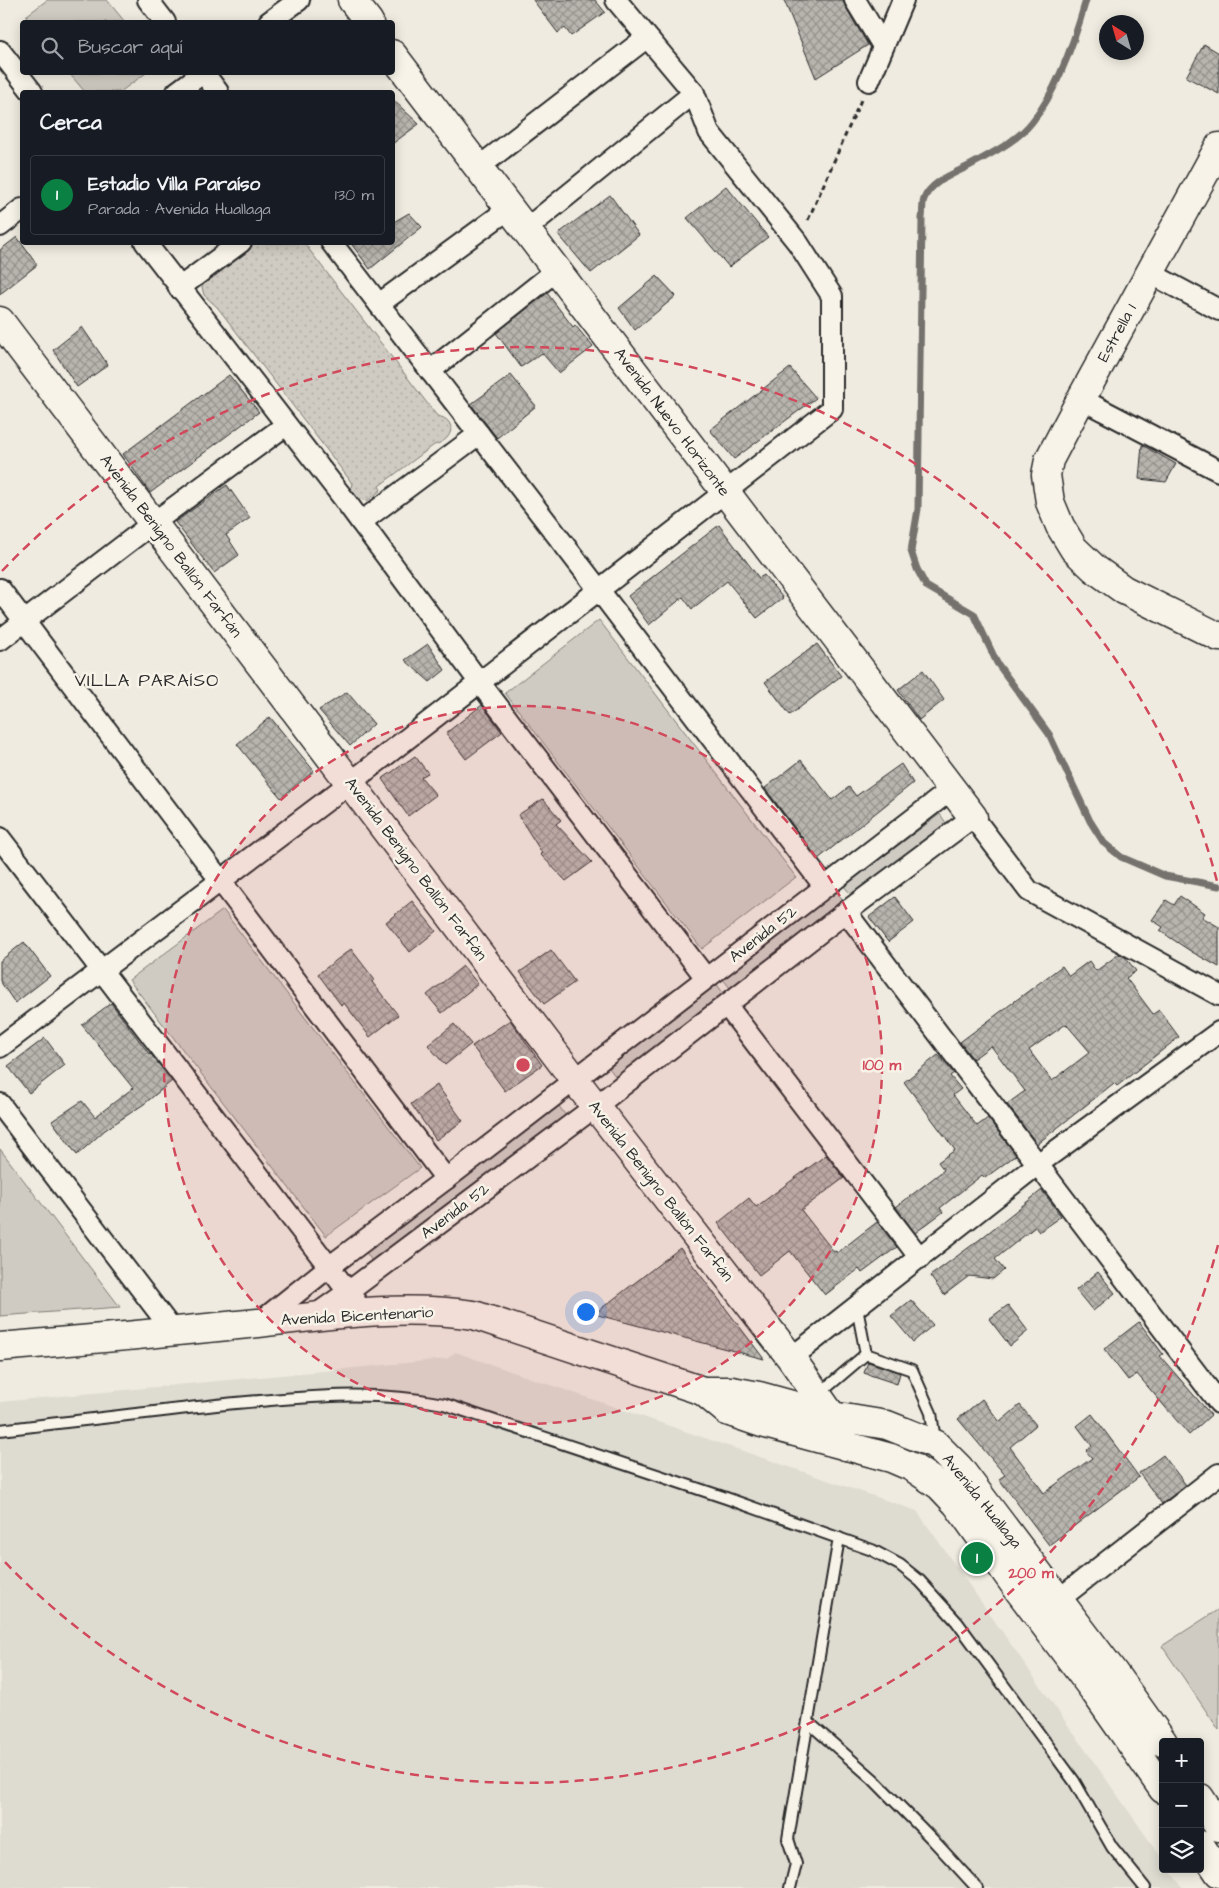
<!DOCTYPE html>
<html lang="es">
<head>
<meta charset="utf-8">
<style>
	body { margin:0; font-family:"Architects Daughter",sans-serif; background:#20242c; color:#f1f3f6 }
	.controls { position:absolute; right:15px; bottom:15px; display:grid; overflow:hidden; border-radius:5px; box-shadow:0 2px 12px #0003 }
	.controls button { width:45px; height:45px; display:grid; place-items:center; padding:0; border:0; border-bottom:1px solid #363941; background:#171b24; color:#f1f3f6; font:25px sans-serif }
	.compass { position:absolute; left:1099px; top:15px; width:45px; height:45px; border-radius:50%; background:#171b24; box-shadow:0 2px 12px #0003; rotate:323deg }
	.you { position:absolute; left:585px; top:1311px; width:18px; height:18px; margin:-12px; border:4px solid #fff; border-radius:50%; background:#1a73e8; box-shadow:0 0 0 8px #1a73e833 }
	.badge { display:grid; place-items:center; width:32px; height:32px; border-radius:50%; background:#0b8043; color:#fff; font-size:16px; font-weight:700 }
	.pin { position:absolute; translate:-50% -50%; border:2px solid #fff; box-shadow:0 1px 5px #0006 }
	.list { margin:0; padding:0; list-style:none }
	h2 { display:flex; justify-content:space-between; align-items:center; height:65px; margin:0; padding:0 20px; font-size:21px }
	h2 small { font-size:16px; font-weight:400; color:#9ea1a6 }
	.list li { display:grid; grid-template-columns:32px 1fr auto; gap:15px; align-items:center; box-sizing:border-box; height:80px; margin:0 10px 10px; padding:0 10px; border:1px solid #363941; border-radius:5px }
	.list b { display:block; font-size:19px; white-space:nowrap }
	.list p { margin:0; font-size:16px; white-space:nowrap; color:#9ea1a6 }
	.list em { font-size:16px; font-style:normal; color:#9ea1a6 }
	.icon { flex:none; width:28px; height:28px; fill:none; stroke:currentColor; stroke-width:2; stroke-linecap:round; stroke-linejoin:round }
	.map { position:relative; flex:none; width:1219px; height:1888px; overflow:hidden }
	.search { position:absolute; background:#171b24; box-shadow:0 2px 12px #0003; left:20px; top:20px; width:375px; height:55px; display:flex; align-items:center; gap:12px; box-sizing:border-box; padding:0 18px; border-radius:5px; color:#9ea1a6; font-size:19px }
	.panel { position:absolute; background:#171b24; box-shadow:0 2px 12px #0003; left:20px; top:90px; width:375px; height:155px; border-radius:5px }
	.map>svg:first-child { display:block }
	.built { fill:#dedbd1 }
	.green { fill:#cfcbc2; stroke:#7d7b76 }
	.park { fill:url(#park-dots); stroke:#7d7b76 }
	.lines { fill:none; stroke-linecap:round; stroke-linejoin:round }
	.stream { stroke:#74726e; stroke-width:7 }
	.building { fill:url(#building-cross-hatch); stroke:#2b2b2b; fill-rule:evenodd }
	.lane-casing { stroke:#2b2b2b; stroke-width:14 }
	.street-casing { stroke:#2b2b2b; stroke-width:24 }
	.secondary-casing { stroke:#2b2b2b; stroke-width:31 }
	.path { stroke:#2b2b2b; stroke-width:3; stroke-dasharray:5 4; stroke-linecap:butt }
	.lane { stroke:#f7f3e8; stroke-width:10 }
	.street { stroke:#f7f3e8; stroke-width:20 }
	.secondary { stroke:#f7f3e8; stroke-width:28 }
	.ring { fill:none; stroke:#d1495b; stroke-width:2.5; stroke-dasharray:9 6 }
	.labels { text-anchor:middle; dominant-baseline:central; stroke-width:5; stroke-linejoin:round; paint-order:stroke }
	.street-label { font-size:16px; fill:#2b2b2b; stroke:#f7f3e8 }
	.neighbourhood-label { font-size:18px; letter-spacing:1px; fill:#2b2b2b; stroke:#f7f3e8 }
	.centre { fill:#d1495b; stroke:#f7f3e8; stroke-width:2.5 }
	.ring-label { font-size:15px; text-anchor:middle; font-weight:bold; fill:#d1495b; stroke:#f7f3e8; stroke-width:5; stroke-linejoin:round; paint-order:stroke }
</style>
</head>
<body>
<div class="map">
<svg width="1219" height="1888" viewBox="0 0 1219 1888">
	<defs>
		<pattern id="park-dots" width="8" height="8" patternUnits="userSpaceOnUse" patternTransform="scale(1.25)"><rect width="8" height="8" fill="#cfcbc2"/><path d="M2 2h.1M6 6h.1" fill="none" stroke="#b2aea7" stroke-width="1.8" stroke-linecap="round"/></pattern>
		<pattern id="building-cross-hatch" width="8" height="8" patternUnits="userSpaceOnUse" patternTransform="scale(1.25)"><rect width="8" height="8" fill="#b8b5ae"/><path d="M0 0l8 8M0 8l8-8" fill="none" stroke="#96938e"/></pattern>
	</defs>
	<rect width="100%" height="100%" fill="#efebe0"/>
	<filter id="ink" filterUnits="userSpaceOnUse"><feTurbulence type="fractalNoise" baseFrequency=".02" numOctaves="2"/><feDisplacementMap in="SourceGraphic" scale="10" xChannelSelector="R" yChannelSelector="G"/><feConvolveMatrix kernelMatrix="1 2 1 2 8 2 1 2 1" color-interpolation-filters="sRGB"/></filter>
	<g filter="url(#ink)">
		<path class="built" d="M 455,1352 L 917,1511 L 1163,1860 L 1163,1869 L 1169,1869 L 1183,1888 L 0,1888 L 0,1402 L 447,1359 Z"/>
		<g class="green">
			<path d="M 47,0 L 107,0 L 125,22 L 31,22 L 26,16 Z"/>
			<path d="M 69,73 L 146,73 L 120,92 L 85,92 Z"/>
			<path d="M 599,620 L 796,877 L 702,949 L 505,693 Z"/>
			<path d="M 940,814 L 946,823 L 851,895 L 844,886 Z"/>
			<path d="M 836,891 L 843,900 L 730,988 L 722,978 Z"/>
			<path d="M 223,910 L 420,1168 L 326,1236 L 129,980 Z"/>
			<path d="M 716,983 L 723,993 L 616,1077 L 609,1068 Z"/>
			<path d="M 559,1106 L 566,1116 L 372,1261 L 365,1251 Z"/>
			<path d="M 0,1149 L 120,1307 L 0,1316 Z"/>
			<path d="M 1219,1609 L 1219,1730 L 1162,1646 Z"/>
		</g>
		<path class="park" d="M 255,243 L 304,243 L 437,416 C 457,419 455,440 434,445 L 379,486 L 381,490 L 367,501 L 357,498 L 350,490 L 352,484 L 349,479 L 218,308 L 204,295 L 202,287 L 206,280 Z"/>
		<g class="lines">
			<path class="stream" d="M 1086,0 C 1075,39 1058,90 1032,122 C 1018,140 996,151 976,162 C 960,172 932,179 924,199 C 922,204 923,212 922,218 L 918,509 L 911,551 L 917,569 L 926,586 L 974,614 L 997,663 L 1049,734 L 1090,821 L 1104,843 L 1121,857 L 1165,876 L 1219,886"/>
		</g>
		<g class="building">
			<path d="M 533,0 L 595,0 L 605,12 L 571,36 L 565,28 L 558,33 Z"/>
			<path d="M 784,0 L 843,0 L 845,6 L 868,45 L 816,78 Z"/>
			<path d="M 1204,44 L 1219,53 L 1219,94 L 1186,77 Z"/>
			<path d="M 392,99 L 419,124 L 392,144 Z"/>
			<path d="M 726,186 L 768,237 L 729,267 L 687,218 Z"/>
			<path d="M 610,195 L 639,235 L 591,273 L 558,234 Z"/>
			<path d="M 409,213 L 422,227 L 370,269 L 350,242 L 392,242 L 392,223 Z"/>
			<path d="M 17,237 L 37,265 L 0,294 L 0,250 Z"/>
			<path d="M 657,276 L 676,296 L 635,330 L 619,308 Z"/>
			<path d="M 547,293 L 573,327 L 575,325 L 593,347 L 559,373 L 542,353 L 521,367 L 496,333 Z"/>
			<path d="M 82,327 L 108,365 L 77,387 L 53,350 Z"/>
			<path d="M 790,368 L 816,398 L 734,459 L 710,430 Z"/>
			<path d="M 229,375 L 259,412 L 150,493 L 123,454 Z"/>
			<path d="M 511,375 L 536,406 L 497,438 L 471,404 Z"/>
			<path d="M 1142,445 L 1176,464 L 1166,482 L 1139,479 Z"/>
			<path d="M 227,485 L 250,518 L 226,535 L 239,555 L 214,573 L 175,522 Z"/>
			<path d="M 719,525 L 759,578 L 764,575 L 783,598 L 757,618 L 727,581 L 692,609 L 683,597 L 649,625 L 628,596 Z"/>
			<path d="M 428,644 L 445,670 L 430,682 L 405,660 Z"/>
			<path d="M 817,644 L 841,676 L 790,715 L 765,682 Z"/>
			<path d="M 923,670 L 944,700 L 919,720 L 898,690 Z"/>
			<path d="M 347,692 L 374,724 L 350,746 L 319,710 Z"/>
			<path d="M 482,705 L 502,732 L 466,759 L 446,733 Z"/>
			<path d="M 270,717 L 314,771 L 281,798 L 237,744 Z"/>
			<path d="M 415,756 L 428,773 L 421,777 L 436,795 L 408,816 L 382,779 Z"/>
			<path d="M 801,760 L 832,800 L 849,787 L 856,796 L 901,764 L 913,783 L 818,859 L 765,788 Z"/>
			<path d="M 543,799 L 561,820 L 556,824 L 592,862 L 566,881 L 540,854 L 542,853 L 518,815 Z"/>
			<path d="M 1180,896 L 1205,913 L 1202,917 L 1219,927 L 1219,967 L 1192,952 L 1160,931 L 1163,927 L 1152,920 L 1166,900 L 1174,905 Z"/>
			<path d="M 895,897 L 914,922 L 888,942 L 869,917 Z"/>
			<path d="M 412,901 L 436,931 L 410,952 L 386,922 Z"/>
			<path d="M 24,942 L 50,976 L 15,1003 L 0,981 L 0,961 Z"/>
			<path d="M 351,949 L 374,979 L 372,982 L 398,1015 L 370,1037 L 344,1003 L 341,1005 L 318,974 Z"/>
			<path d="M 551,950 L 575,982 L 544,1004 L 520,972 Z"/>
			<path d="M 1119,954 L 1125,957 L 1136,971 L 1126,978 L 1153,1014 L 1159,1010 L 1179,1037 L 1117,1086 L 1114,1083 L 1037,1144 L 1007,1104 L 1025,1091 L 991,1046 L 973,1059 L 960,1042 L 1062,966 L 1069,976 L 1089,961 L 1096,971 ZM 1066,1024 L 1090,1052 L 1052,1081 L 1029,1050 Z"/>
			<path d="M 463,966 L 478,984 L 442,1013 L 427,995 Z"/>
			<path d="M 111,1003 L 150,1055 L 151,1054 L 172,1081 L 144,1104 L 105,1130 L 77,1155 L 52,1121 L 82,1101 L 95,1117 L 133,1088 L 82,1025 Z"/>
			<path d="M 510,1020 L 542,1065 L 505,1091 L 472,1046 Z"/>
			<path d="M 454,1024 L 471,1044 L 445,1065 L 428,1045 Z"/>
			<path d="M 45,1038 L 65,1065 L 29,1093 L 8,1066 Z"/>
			<path d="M 938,1055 L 954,1073 L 950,1076 L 961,1089 L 953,1095 L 977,1126 L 988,1118 L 1016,1155 L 985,1178 L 982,1175 L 940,1208 L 943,1212 L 915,1233 L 896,1207 L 944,1170 L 938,1162 L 955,1150 L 904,1082 Z"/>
			<path d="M 437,1085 L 463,1121 L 436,1140 L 411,1104 Z"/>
			<path d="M 826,1155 L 844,1178 L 801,1210 L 834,1252 L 836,1251 L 837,1253 L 877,1222 L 897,1247 L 862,1273 L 859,1269 L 825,1295 L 790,1251 L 759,1275 L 718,1223 L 749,1198 L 756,1207 Z"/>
			<path d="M 1042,1190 L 1061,1216 L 1039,1232 L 1035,1227 L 995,1259 L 1004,1270 L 993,1279 L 969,1276 L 944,1295 L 930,1276 L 979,1240 Z"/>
			<path d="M 680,1248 L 764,1359 L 594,1314 Z"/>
			<path d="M 1098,1272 L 1115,1293 L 1093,1311 L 1076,1290 Z"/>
			<path d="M 911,1300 L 933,1325 L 913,1342 L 891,1316 Z"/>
			<path d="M 1008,1305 L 1028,1331 L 1010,1346 L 989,1319 Z"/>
			<path d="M 1139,1322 L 1163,1354 L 1160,1356 L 1211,1415 L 1189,1435 L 1137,1374 L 1128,1380 L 1104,1349 Z"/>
			<path d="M 868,1362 L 900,1373 L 897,1384 L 864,1373 Z"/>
			<path d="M 982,1399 L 1000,1422 L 1020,1405 L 1036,1425 L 1010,1447 L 1044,1493 L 1092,1458 L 1086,1451 L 1092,1446 L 1077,1426 L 1092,1414 L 1139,1477 L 1049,1545 L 999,1479 L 1005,1475 L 958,1419 Z"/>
			<path d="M 1163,1455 L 1186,1485 L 1162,1504 L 1139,1473 Z"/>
		</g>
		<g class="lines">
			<g class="lane-casing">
				<g id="lane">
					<path d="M 857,1308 L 866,1354"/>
					<path d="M 866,1354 L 912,1370 L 931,1413 L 935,1441"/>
					<path d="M 819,1394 L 866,1354"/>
					<path d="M 0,1430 C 75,1421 150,1412 226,1404 C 299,1397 371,1389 444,1404 L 726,1498 L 872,1550 L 900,1565 L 920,1581 L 957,1622 L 1074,1781 L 1112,1847 L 1145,1888"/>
					<path d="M 808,1722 L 873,1779 L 933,1840 L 977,1888"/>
					<path d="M 790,1888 L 796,1864 L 788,1839 L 839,1538"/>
				</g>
			</g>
			<g class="street-casing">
				<g id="street">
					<path d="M 148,0 L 165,22"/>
					<path d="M 855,0 L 883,46"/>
					<path d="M 269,22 L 299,0"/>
					<path d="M 0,51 L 32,92"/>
					<path d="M 203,72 L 218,92"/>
					<path d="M 869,81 L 903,0"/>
					<path d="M 177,92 L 204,72"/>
					<path d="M 479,167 L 646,38"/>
					<path d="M 0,226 L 22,209"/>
					<path d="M 526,229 L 694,93"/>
					<path d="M 145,242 L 344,499 L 480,683 L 706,978"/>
					<path d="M 331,242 L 599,590 L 824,886"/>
					<path d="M 1150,273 L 1219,310"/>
					<path d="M 179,288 L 241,242"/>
					<path d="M 379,304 L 510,208"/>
					<path d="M 430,371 L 557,270"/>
					<path d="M 1081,399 L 1219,471"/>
					<path d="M 361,522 L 479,434"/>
					<path d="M 0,589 L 446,1179"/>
					<path d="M 0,640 L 153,523 L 286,425"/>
					<path d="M 0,838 L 356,1302"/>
					<path d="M 846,912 L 1219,1403"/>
					<path d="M 727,1006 L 920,1258"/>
					<path d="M 0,1047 L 350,783 L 832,409 L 832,296 L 798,243 L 709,132 L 694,93 L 616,0"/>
					<path d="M 0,1104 L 173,1331"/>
					<path d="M 314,1316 L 348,1292 L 596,1106 L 846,912 L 973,817 L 1029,891 L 1219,995"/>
					<path d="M 260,1322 L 329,1267 L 446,1179 L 952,789"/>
					<path d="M 791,1358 L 1038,1164 L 1219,1032"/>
					<path d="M 1049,1607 L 1219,1474"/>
				</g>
			</g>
			<g class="secondary-casing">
				<g id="secondary">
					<path d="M 352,0 L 369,22"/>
					<path d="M 392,54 L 973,817"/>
					<path d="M 1219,147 L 1081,399 L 1049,460 L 1046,475 L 1050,502 L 1060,526 L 1074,549 L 1095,569 L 1124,590 L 1219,637"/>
					<path d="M 0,321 L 575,1080 L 791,1358 L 832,1416 L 846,1446"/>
					<path d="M 0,1347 C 86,1340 172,1332 258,1323 C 329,1315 403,1304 474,1315 L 703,1391 L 732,1391 L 759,1396 L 832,1416 L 887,1425 L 935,1444 L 959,1468 L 1113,1672 L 1163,1742"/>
					<path d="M 703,1391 L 727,1411 L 762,1423 L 891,1458 L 912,1467 L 940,1486 L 957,1504 L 1020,1592 L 1093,1689 L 1163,1789"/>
					<path d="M 1200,1798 L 1219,1827"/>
					<path d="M 1200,1845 L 1219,1873"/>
				</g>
			</g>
			<path class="path" d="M 808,220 L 861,100"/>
			<use href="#lane" class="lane"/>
			<use href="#street" class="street"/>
			<use href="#secondary" class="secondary"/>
		</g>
	</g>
	<circle cx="523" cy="1065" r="359" fill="#d1495b" fill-opacity=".12"/>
	<g class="ring">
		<circle cx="523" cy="1065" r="359"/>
		<path d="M1218 1245A718 718 0 0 1 2 1559M2 571A718 718 0 0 1 1218 885"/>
	</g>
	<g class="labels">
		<g class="street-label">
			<text transform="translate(1117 333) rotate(-61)">Estrella 1</text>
			<text transform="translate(672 422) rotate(53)">Avenida Nuevo Horizonte</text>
			<text transform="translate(171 546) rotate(53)">Avenida Benigno Ballón Farfán</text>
			<text transform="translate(416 869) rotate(53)">Avenida Benigno Ballón Farfán</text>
			<text transform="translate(763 934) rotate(-38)">Avenida 52</text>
			<text transform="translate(661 1191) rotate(52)">Avenida Benigno Ballón Farfán</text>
			<text transform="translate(455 1211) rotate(-37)">Avenida 52</text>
			<text transform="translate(357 1316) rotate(-3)">Avenida Bicentenario</text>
			<text transform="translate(982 1501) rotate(51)">Avenida Huallaga</text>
		</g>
		<g class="neighbourhood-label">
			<text x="147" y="680">VILLA PARAÍSO</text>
		</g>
	</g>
	<circle cx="523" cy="1065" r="8" class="centre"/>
	<g class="ring-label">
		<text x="882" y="1070">100 m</text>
		<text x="1031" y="1578">200 m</text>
	</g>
</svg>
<div class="controls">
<button>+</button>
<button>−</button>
<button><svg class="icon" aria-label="layers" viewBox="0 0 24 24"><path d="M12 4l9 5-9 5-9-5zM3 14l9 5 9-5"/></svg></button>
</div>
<svg class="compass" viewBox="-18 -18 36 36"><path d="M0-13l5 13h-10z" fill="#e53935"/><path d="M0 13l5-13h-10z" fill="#9ea1a6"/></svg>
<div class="you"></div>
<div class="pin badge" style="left:977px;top:1558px">1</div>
<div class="search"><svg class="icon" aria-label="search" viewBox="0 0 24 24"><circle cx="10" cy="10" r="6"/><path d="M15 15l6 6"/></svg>Buscar aquí</div>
<section class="panel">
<h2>Cerca<small></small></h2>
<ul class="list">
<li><span class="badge">1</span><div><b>Estadio Villa Paraíso</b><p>Parada · Avenida Huallaga</p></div><em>130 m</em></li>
</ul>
</section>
</div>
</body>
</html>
